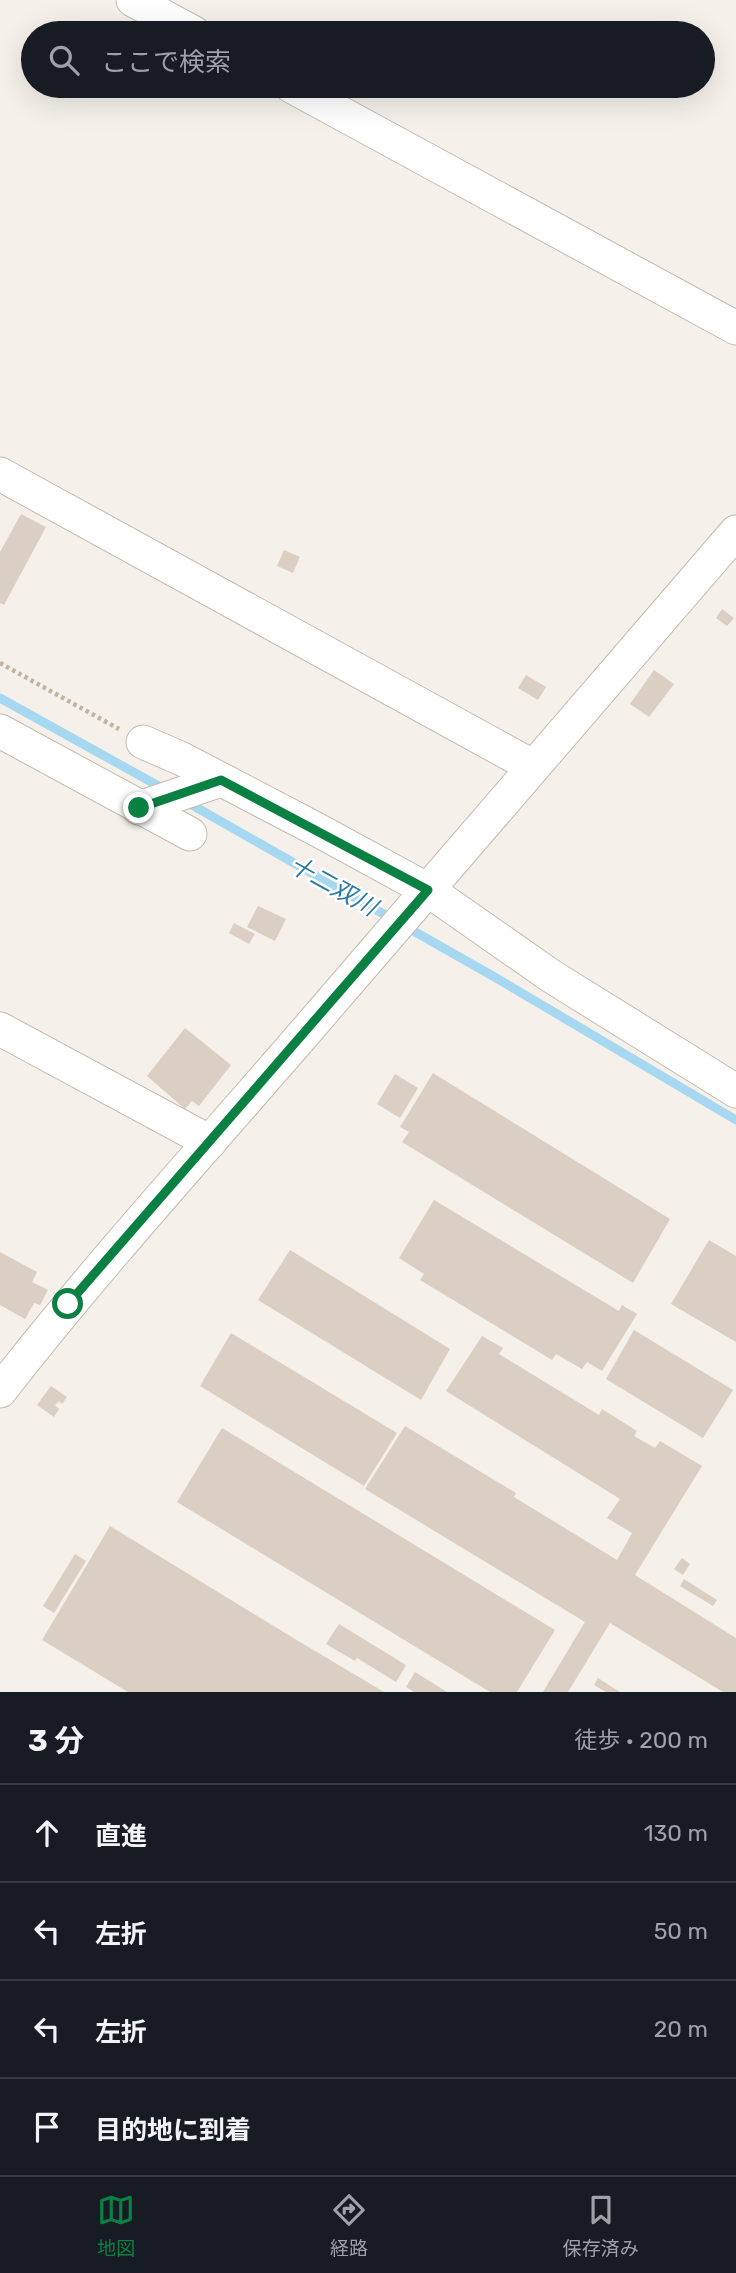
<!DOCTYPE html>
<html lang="ja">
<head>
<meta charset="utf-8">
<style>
	body { margin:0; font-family:Rubik,"Noto Sans JP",sans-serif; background:#242831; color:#f1f3f6 }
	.stop { position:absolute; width:21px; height:21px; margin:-16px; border:5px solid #0b8043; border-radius:50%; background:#fff }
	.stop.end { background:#0b8043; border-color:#fff; box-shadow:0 2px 7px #0008 }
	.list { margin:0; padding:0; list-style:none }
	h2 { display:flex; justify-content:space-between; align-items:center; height:91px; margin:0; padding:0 28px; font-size:30px }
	h2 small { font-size:23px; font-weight:400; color:#9ea1a6 }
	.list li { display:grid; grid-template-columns:46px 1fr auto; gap:21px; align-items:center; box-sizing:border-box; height:98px; padding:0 28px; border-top:2px solid #363941 }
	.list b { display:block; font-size:26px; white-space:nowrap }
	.list em { font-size:23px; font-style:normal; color:#9ea1a6 }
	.icon { flex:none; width:38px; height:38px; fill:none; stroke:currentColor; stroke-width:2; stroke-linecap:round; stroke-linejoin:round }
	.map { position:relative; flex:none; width:736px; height:1692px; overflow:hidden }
	.search { position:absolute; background:#171b24; box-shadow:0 7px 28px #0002; left:21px; right:21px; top:21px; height:77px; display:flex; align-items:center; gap:18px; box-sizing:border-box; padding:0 24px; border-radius:38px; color:#9ea1a6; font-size:26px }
	.sheet { height:483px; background:#171b24 }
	nav { display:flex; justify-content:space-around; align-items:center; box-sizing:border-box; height:98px; border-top:2px solid #363941; background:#171b24; font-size:19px; color:#9ea1a6 }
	nav a { display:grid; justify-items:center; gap:4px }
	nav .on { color:#0b8043 }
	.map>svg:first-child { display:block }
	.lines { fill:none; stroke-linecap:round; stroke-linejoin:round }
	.stream { stroke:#a7d8f1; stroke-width:9 }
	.building { fill:#dacfc2 }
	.minor-casing { stroke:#c4bbaf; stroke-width:35 }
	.path { stroke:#c3b39e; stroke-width:4.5; stroke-dasharray:3.5 3.5; stroke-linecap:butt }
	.minor { stroke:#fff; stroke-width:33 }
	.route { stroke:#0b8043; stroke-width:9 }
	.labels { text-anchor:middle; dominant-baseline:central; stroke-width:5; stroke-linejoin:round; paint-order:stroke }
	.water-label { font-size:24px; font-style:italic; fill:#2c7ba6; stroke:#fff }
</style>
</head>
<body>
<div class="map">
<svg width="736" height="1692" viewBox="0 0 736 1692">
	<rect width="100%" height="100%" fill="#f5f1ea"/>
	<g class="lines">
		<g class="stream">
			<path d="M 0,698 L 164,789"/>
			<path d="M 185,801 L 498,979 L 736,1120"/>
		</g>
	</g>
	<g class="building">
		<path d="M 21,514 L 46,527 L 4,605 L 0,603 L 0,552 Z"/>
		<path d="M 284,550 L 300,557 L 293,573 L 277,566 Z"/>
		<path d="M 722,609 L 734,618 L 727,626 L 716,618 Z"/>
		<path d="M 654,670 L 674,684 L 649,717 L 630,704 Z"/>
		<path d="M 526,675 L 546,687 L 538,700 L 518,688 Z"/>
		<path d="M 258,906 L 286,919 L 275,941 L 247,927 Z"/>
		<path d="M 234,923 L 255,934 L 249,944 L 229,933 Z"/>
		<path d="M 185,1028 L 231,1065 L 199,1106 L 192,1101 L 185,1109 L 147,1076 Z"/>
		<path d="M 433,1073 L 670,1219 L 633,1283 L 402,1142 L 409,1132 L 400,1127 Z"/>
		<path d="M 395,1074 L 418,1088 L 400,1118 L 377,1104 Z"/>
		<path d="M 434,1200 L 619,1311 L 622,1305 L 637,1314 L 602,1371 L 587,1362 L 582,1369 L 556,1354 L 552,1360 L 420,1280 L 424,1274 L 399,1258 Z"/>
		<path d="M 709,1240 L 736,1256 L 736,1342 L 671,1304 Z"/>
		<path d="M 290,1250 L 450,1349 L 421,1400 L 258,1300 Z"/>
		<path d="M 0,1252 L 37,1272 L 32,1282 L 48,1290 L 40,1305 L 34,1303 L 25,1319 L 0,1305 Z"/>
		<path d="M 634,1330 L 733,1390 L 703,1438 L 606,1379 Z"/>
		<path d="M 231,1333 L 397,1433 L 364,1486 L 200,1386 Z"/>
		<path d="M 482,1336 L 503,1348 L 499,1354 L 599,1415 L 602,1409 L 637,1431 L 634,1436 L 655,1448 L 660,1441 L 702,1466 L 635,1575 L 736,1638 L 736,1692 L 723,1692 L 610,1623 L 568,1692 L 543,1692 L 585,1622 L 365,1489 L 405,1426 L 516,1493 L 514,1497 L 617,1560 L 632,1533 L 607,1518 L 620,1499 L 446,1391 Z"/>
		<path d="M 51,1386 L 67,1397 L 62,1404 L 59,1401 L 55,1405 L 59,1409 L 54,1417 L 37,1405 Z"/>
		<path d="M 222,1428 L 555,1630 L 517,1692 L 490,1692 L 177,1502 Z"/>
		<path d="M 110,1526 L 295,1639 L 384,1692 L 128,1692 L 42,1640 Z"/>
		<path d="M 75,1554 L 86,1561 L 54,1613 L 43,1606 Z"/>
		<path d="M 682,1558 L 690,1564 L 683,1575 L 674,1569 Z"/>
		<path d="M 684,1579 L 717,1600 L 713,1606 L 680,1586 Z"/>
		<path d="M 339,1624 L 406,1665 L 396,1682 L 357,1658 L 355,1661 L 326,1644 Z"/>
		<path d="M 415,1672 L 447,1692 L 414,1692 L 406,1687 Z"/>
		<path d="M 598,1678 L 620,1692 L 606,1692 L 594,1685 Z"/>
	</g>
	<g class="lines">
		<g class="minor-casing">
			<g id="minor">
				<path d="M 133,0 L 194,33"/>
				<path d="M 291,86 L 736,328"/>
				<path d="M 0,474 L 532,766"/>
				<path d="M 0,731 L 190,834"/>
				<path d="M 143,742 L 182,759 L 314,828 L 428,890 L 551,976 L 736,1091"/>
				<path d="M 139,808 L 221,780"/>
				<path d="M 0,1029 L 210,1142"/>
				<path d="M 0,1391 C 99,1264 208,1145 313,1023 C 455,860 594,695 736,532"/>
			</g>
		</g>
		<path class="path" d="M 0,663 L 119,729"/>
		<use href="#minor" class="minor"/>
	</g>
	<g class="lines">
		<path class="route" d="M 68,1304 L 428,890 L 221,780 L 139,808"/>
	</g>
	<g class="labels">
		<g class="water-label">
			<text transform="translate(333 886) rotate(29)">十二双川</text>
		</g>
	</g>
</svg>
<div class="stop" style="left:68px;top:1304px"></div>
<div class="stop end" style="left:139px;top:808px"></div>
<div class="search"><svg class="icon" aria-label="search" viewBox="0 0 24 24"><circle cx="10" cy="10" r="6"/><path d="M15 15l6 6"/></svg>ここで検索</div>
</div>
<section class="sheet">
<h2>3 分<small>徒歩 · 200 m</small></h2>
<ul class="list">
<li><svg class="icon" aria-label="ahead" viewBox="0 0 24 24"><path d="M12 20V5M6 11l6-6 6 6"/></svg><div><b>直進</b></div><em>130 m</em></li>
<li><svg class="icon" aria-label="left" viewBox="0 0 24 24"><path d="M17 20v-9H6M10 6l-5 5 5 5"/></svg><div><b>左折</b></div><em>50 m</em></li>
<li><svg class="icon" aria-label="left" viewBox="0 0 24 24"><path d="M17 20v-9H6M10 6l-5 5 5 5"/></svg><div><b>左折</b></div><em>20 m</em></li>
<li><svg class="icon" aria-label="arrive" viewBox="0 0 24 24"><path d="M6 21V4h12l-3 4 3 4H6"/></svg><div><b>目的地に到着</b></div></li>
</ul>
</section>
<nav>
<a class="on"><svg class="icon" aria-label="map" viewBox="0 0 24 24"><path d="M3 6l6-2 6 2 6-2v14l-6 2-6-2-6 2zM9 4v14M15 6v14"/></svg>地図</a>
<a><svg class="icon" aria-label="directions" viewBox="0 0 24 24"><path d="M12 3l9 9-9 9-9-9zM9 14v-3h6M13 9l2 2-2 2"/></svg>経路</a>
<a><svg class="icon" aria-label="saved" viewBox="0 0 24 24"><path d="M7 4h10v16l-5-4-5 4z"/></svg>保存済み</a>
</nav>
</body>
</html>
